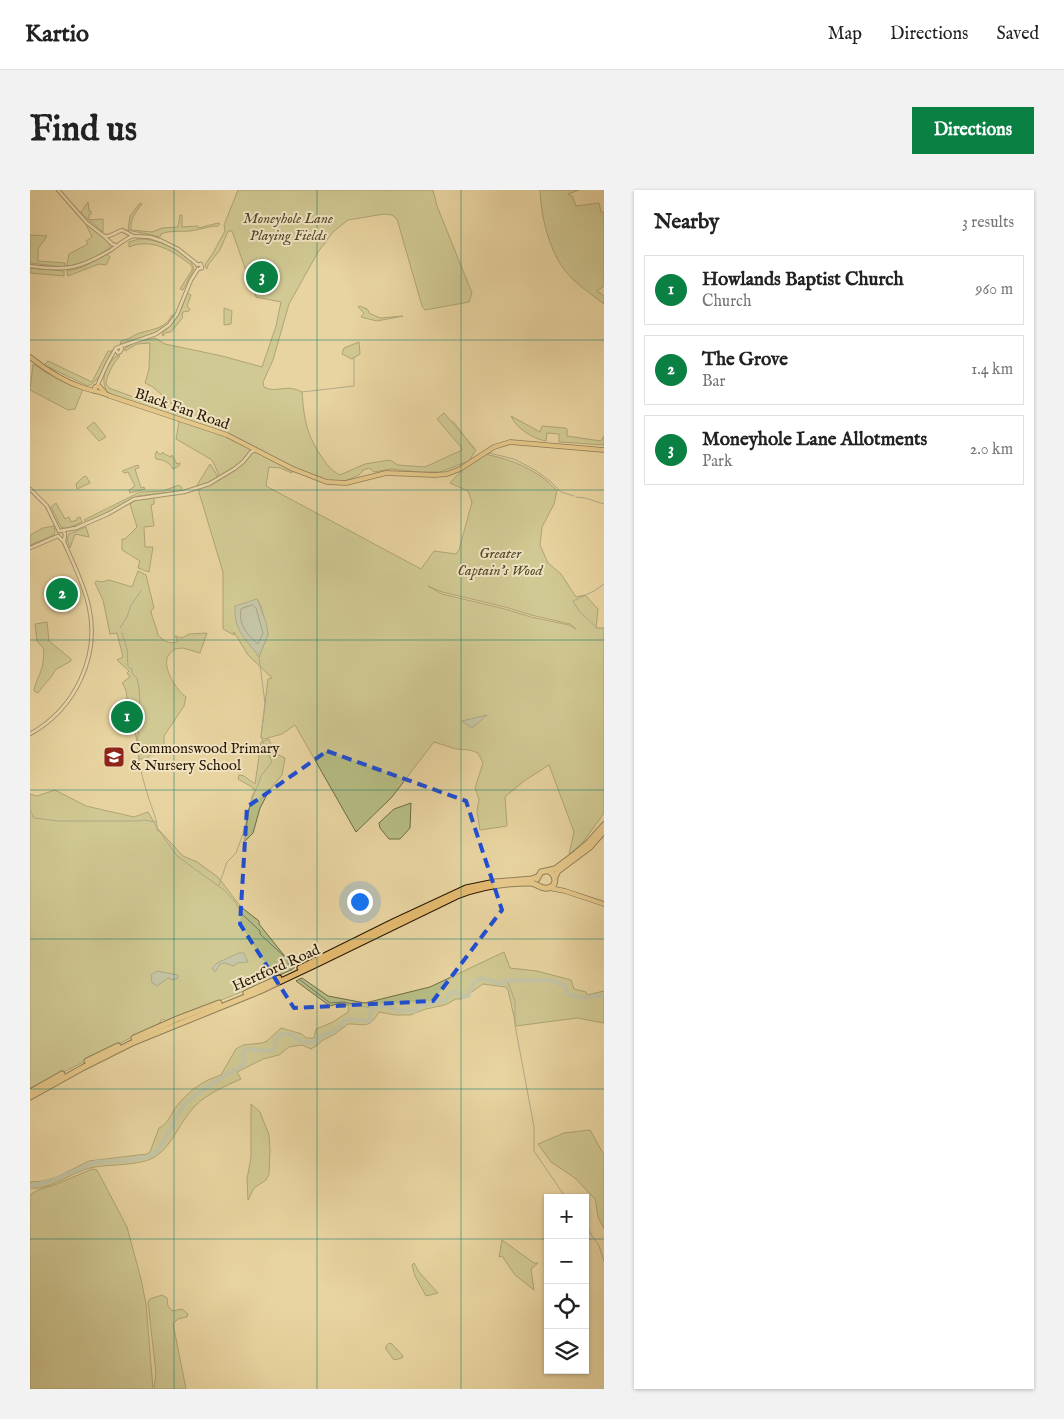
<!DOCTYPE html>
<html lang="en">
<head>
<meta charset="utf-8">
<style>
	body { margin:0; font-family:"IM FELL English",serif; background:#f2f2f2; color:#222 }
	.controls { position:absolute; right:15px; bottom:15px; display:grid; overflow:hidden; border-radius:0px; box-shadow:0 1px 4px #0004 }
	.controls button { width:45px; height:45px; display:grid; place-items:center; padding:0; border:0; border-bottom:1px solid #e0e0e0; background:#fff; color:#222; font:25px sans-serif }
	.you { position:absolute; left:329px; top:711px; width:18px; height:18px; margin:-12px; border:4px solid #fff; border-radius:50%; background:#1a73e8; box-shadow:0 0 0 8px #1a73e833 }
	.badge { display:grid; place-items:center; width:32px; height:32px; border-radius:50%; background:#0b8043; color:#fff; font-size:16px; font-weight:700 }
	.pin { position:absolute; translate:-50% -50%; border:2px solid #fff; box-shadow:0 1px 5px #0006 }
	.list { margin:0; padding:0; list-style:none }
	h2 { display:flex; justify-content:space-between; align-items:center; height:65px; margin:0; padding:0 20px; font-size:21px }
	h2 small { font-size:16px; font-weight:400; color:#767676 }
	.list li { display:grid; grid-template-columns:32px 1fr auto; gap:15px; align-items:center; box-sizing:border-box; height:70px; margin:0 10px 10px; padding:0 10px; border:1px solid #e0e0e0; border-radius:0px }
	.list b { display:block; font-size:19px; white-space:nowrap }
	.list p { margin:0; font-size:16px; white-space:nowrap; color:#767676 }
	.list em { font-size:16px; font-style:normal; color:#767676 }
	.icon { flex:none; width:28px; height:28px; fill:none; stroke:currentColor; stroke-width:2; stroke-linecap:round; stroke-linejoin:round }
	.map { position:relative; flex:none; width:574px; height:1199px; overflow:hidden; border-radius:0px }
	header { display:flex; align-items:center; gap:30px; box-sizing:border-box; height:70px; padding:0 25px; background:#fff; border-bottom:1px solid #e0e0e0 }
	header strong { font-size:24px }
	nav { display:flex; gap:28px; margin-inline-start:auto; font-size:18px }
	.intro { display:flex; align-items:center; justify-content:space-between; box-sizing:border-box; height:120px; padding:0 30px }
	h1 { margin:0; font-size:35px }
	.button { padding:12px 22px; border-radius:0px; background:#0b8043; color:#fff; font-size:18px; font-weight:700 }
	main { display:flex; gap:30px; padding:0 30px }
	aside { flex:1; background:#fff; border-radius:0px; box-shadow:0 1px 4px #0004 }
	.map>svg:first-child { display:block }
	.green { fill:#b6bd84; stroke:#6e6a43; fill-rule:evenodd }
	.water { fill:#9cb5b1; stroke:#6d766b }
	.lines { fill:none; stroke-linecap:round; stroke-linejoin:round }
	.shore { stroke:#62665a; stroke-width:1 }
	.stream { stroke:#6d766b; stroke-width:1 }
	.river { stroke:#9cb5b1; stroke-width:4 }
	.minor-casing { stroke:#57462a; stroke-width:4.5 }
	.major-casing { stroke:#271702; stroke-width:5.5 }
	.highway-casing { stroke:#271702; stroke-width:7 }
	.minor { stroke:#f0e3c2; stroke-width:2.5 }
	.major { stroke:#e4ba70; stroke-width:4 }
	.highway { stroke:#e4ba70; stroke-width:5 }
	.marked { fill:none; stroke:#1d4ed8; stroke-width:4; stroke-dasharray:10 6; stroke-linejoin:round }
	.grid { fill:none; stroke:#0f766e; stroke-width:1; stroke-opacity:0.55 }
	.labels { text-anchor:middle; dominant-baseline:central; stroke-width:4; stroke-linejoin:round; paint-order:stroke }
	.park-label { font-size:15px; font-style:italic; fill:#524929; stroke:#f0e3c2 }
	.street-label { font-size:15px; fill:#271702; stroke:#f0e3c2 }
	.poi-label { font-size:15px; fill:#271702; stroke:#f0e3c2; text-anchor:start }
</style>
</head>
<body>
<header>
<strong>Kartio</strong>
<nav><a>Map</a><a>Directions</a><a>Saved</a></nav>
</header>
<div class="intro"><h1>Find us</h1><a class="button">Directions</a></div>
<main>
<div class="map">
<svg width="574" height="1199" viewBox="0 0 574 1199">
	<rect width="100%" height="100%" fill="#e8d4a1"/>
	<filter id="stains"><feTurbulence type="fractalNoise" baseFrequency=".004" numOctaves="4"/><feColorMatrix values="0 0 0 0 .2 0 0 0 0 .09 0 0 0 0 .02 0 0 0 .5 -.17"/></filter>
	<radialGradient id="worn" r=".72"><stop offset=".6" stop-color="#630" stop-opacity="0"/><stop offset="1" stop-color="#630" stop-opacity=".3"/></radialGradient>
	<g class="green">
		<path d="M 208,0 L 403,0 L 407,16 L 442,103 L 439,112 L 395,120 L 392,116 L 367,29 L 362,25 L 354,24 L 318,30 L 303,42 L 288,62 L 259,114 L 243,170 L 233,192 L 234,197 C 245,204 257,193 272,202 C 274,229 276,243 291,266 C 297,274 300,280 310,285 L 335,274 L 360,270 L 368,275 L 395,277 L 432,260 L 431,257 L 407,229 L 414,223 L 446,260 L 439,271 L 410,282 L 389,282 L 361,279 L 344,282 L 339,278 L 333,280 C 330,286 326,286 320,289 C 299,297 284,287 263,279 L 262,283 L 250,278 L 239,277 L 236,296 L 391,379 L 404,361 L 426,364 L 429,360 L 442,312 L 438,301 L 420,293 L 437,275 L 454,264 C 481,269 509,280 527,301 L 524,314 L 512,337 L 510,355 L 518,373 L 531,384 L 546,407 L 555,405 L 568,419 L 566,438 L 574,438 L 574,623 L 551,655 L 539,664 L 544,642 L 519,575 L 494,591 L 475,607 L 477,636 L 450,640 L 447,621 L 449,609 L 445,598 L 453,573 L 448,563 L 440,560 L 426,559 L 404,552 L 362,607 L 326,642 L 265,535 L 252,544 L 234,549 L 231,547 L 237,497 L 238,489 L 242,488 L 218,465 L 204,442 L 204,445 L 193,439 L 193,382 L 168,299 L 191,289 L 182,270 L 146,249 L 149,232 L 145,226 L 78,203 C 69,190 76,176 86,166 L 90,166 C 83,173 77,185 76,194 L 79,198 L 144,222 L 143,215 L 123,197 L 115,193 L 119,179 L 120,153 L 107,154 L 95,161 L 95,158 L 106,152 L 125,148 L 135,154 L 192,166 L 232,177 L 246,136 L 251,112 L 226,107 C 217,85 210,63 202,41 L 198,41 L 190,60 L 178,75 L 177,79 L 175,77 L 176,73 L 183,63 L 195,41 L 194,35 ZM 398,396 L 412,402 L 475,417 L 501,425 L 540,434 L 546,439 L 539,435 L 501,427 L 475,419 L 412,404 ZM 227,409 L 231,416 L 238,444 L 229,467 L 220,453 Z"/>
		<path d="M 510,0 L 549,0 L 538,4 L 542,6 L 546,16 L 569,13 L 571,22 L 574,22 L 574,96 L 567,101 L 574,106 L 574,114 C 560,103 543,92 533,78 C 518,56 511,26 510,0 Z"/>
		<path d="M 58,12 L 59,21 L 61,21 L 61,24 L 59,24 L 59,30 L 73,29 L 73,42 L 52,24 L 51,22 Z"/>
		<path d="M 110,13 L 112,14 C 105,23 100,29 101,40 L 122,42 L 132,38 L 148,37 L 150,25 L 152,25 L 152,37 L 168,36 L 168,38 L 188,33 L 190,34 L 188,36 C 179,36 169,40 160,41 C 149,42 141,40 131,44 L 130,47 L 98,40 L 100,26 Z"/>
		<path d="M 57,33 L 80,52 L 80,58 L 58,73 L 36,79 L 39,64 L 58,54 L 56,51 L 62,47 L 56,35 Z"/>
		<path d="M 0,45 L 17,46 L 8,59 L 8,71 L 35,73 L 34,77 L 0,73 Z"/>
		<path d="M 109,49 C 125,48 160,61 164,79 L 153,100 L 150,99 L 162,80 L 162,76 C 145,62 122,47 99,57 L 99,52 Z"/>
		<path d="M 77,64 L 80,67 L 76,75 L 69,74 L 38,86 L 37,81 L 53,77 Z"/>
		<path d="M 0,78 L 34,81 L 34,86 L 0,83 Z"/>
		<path d="M 157,103 L 161,105 L 157,116 L 160,119 L 159,121 L 153,122 L 152,126 L 153,127 L 141,142 L 135,143 L 133,146 L 132,143 C 146,132 152,120 157,103 Z"/>
		<path d="M 330,116 L 337,119 L 336,119 L 338,120 L 339,123 L 350,128 L 373,126 L 347,131 L 331,127 L 334,123 L 328,117 Z"/>
		<path d="M 194,118 L 202,121 L 201,134 L 194,135 Z"/>
		<path d="M 142,125 L 144,126 C 134,144 108,148 90,154 L 91,151 C 97,150 101,147 107,144 C 120,139 135,140 142,125 Z"/>
		<path d="M 329,152 L 330,164 L 322,169 L 312,164 L 314,158 Z"/>
		<path d="M 78,161 L 82,161 C 76,172 70,192 58,196 L 14,175 L 18,171 L 62,192 Z"/>
		<path d="M 3,174 L 17,183 L 53,199 L 45,219 L 38,220 L 0,200 Z"/>
		<path d="M 481,226 L 510,242 L 512,236 L 535,238 L 537,239 L 537,246 L 571,251 L 574,246 L 574,255 L 529,252 L 529,244 L 517,243 L 516,251 C 503,249 486,238 481,226 Z"/>
		<path d="M 64,232 L 76,247 L 69,251 L 57,238 Z"/>
		<path d="M 127,261 L 128,264 L 132,264 L 133,262 L 134,264 L 141,267 L 142,265 L 147,274 L 150,273 L 149,276 L 143,279 C 139,272 134,270 126,269 L 125,264 Z"/>
		<path d="M 180,274 L 187,285 L 187,289 L 166,297 Z"/>
		<path d="M 108,275 L 109,278 L 105,279 L 111,298 L 114,297 L 115,299 L 100,303 L 99,300 L 105,296 L 98,282 L 94,283 L 92,281 Z"/>
		<path d="M 56,286 L 60,293 L 47,299 L 46,294 L 53,287 Z"/>
		<path d="M 149,295 L 152,298 L 150,301 L 108,306 L 79,322 L 57,332 L 54,330 L 110,302 L 133,301 Z"/>
		<path d="M 124,307 L 124,314 L 121,315 L 124,336 L 114,337 L 115,357 L 123,357 L 119,382 L 108,378 L 110,371 L 92,360 L 92,349 L 95,349 L 107,337 L 100,314 L 107,309 Z"/>
		<path d="M 26,313 L 35,329 L 39,327 L 41,332 L 47,330 L 47,328 L 50,327 L 52,332 L 37,339 L 31,337 L 21,317 Z"/>
		<path d="M 24,336 L 25,340 L 24,345 L 0,355 L 0,345 L 13,338 Z"/>
		<path d="M 56,337 L 59,347 L 45,344 L 40,358 L 37,349 L 39,344 Z"/>
		<path d="M 108,381 L 116,385 L 124,418 L 121,421 C 122,430 127,436 128,445 C 133,450 140,456 148,451 L 145,446 L 152,448 L 159,444 L 177,443 L 170,463 L 153,458 L 145,459 C 142,461 139,464 137,468 C 134,480 146,500 156,507 L 154,516 L 134,546 L 134,563 L 120,565 L 117,569 L 109,569 L 105,539 L 87,527 C 96,515 101,506 92,493 L 100,487 L 97,483 L 99,481 L 87,470 L 93,467 L 87,443 L 80,444 L 73,410 L 65,393 L 66,391 L 72,392 L 79,390 L 102,397 Z"/>
		<path d="M 17,432 L 19,451 L 41,469 L 41,471 L 25,480 C 22,488 13,495 8,503 L 4,501 C 5,491 12,483 13,472 C 14,467 13,464 14,459 L 7,451 L 5,434 Z"/>
		<path d="M 239,549 L 244,563 L 255,568 L 252,585 L 239,601 L 230,618 L 223,643 L 214,652 L 219,619 L 225,601 L 222,597 L 208,589 L 209,585 L 214,586 L 225,594 L 231,552 Z"/>
		<path d="M 25,600 L 56,616 L 104,627 L 118,622 L 128,639 L 153,666 L 167,672 L 188,687 L 211,717 L 229,731 L 229,734 L 261,774 L 265,776 L 263,779 L 229,795 L 141,830 L 136,831 L 133,829 L 131,830 L 130,833 L 0,899 L 0,604 L 7,606 Z"/>
		<path d="M 381,613 L 380,638 L 370,649 L 359,649 L 350,638 L 349,633 L 364,619 Z"/>
		<path d="M 474,762 L 480,778 L 507,781 L 541,790 L 544,799 L 556,802 L 557,805 L 574,801 L 574,833 L 547,828 L 486,836 L 478,800 L 476,797 L 453,794 L 432,809 L 426,809 L 415,815 L 396,819 L 380,825 L 365,825 L 349,822 C 339,839 336,834 318,834 L 305,844 L 293,850 L 286,856 L 281,859 L 272,855 L 259,857 L 249,865 L 233,869 L 207,882 L 211,889 C 195,896 177,904 165,916 C 150,931 143,955 125,967 C 110,976 82,974 65,977 C 43,980 23,1000 0,998 L 0,992 L 13,991 L 27,987 L 59,971 L 117,964 L 120,962 L 129,938 C 139,933 140,925 146,917 C 160,900 170,892 191,885 L 206,859 L 213,855 L 232,853 L 237,851 L 251,838 L 272,844 L 276,848 L 284,848 L 286,839 L 303,832 L 318,822 L 319,816 L 311,813 L 300,816 L 266,791 L 272,788 L 298,806 L 335,813 L 400,797 Z"/>
		<path d="M 221,914 L 230,922 L 239,945 L 240,960 L 239,984 L 236,990 L 224,998 L 218,1010 L 217,989 L 221,967 Z"/>
		<path d="M 560,940 L 574,965 L 574,1039 L 568,1027 L 565,1009 L 545,988 L 521,972 L 508,954 L 534,943 Z"/>
		<path d="M 62,979 L 67,980 L 97,1037 L 111,1089 L 116,1114 L 123,1199 L 0,1199 L 0,1005 L 8,1000 L 27,994 Z"/>
		<path d="M 472,1050 L 504,1073 L 508,1073 L 501,1079 L 504,1100 L 485,1085 L 472,1066 L 469,1067 Z"/>
		<path d="M 384,1073 L 389,1082 L 408,1103 L 396,1106 L 385,1086 L 382,1075 Z"/>
		<path d="M 132,1105 L 137,1108 L 138,1116 L 142,1121 L 152,1119 L 158,1124 L 157,1127 L 148,1129 L 143,1134 L 156,1199 L 124,1199 L 126,1183 L 118,1112 L 120,1109 Z"/>
		<path d="M 359,1153 L 362,1154 L 373,1166 L 372,1168 L 364,1170 L 356,1159 L 356,1156 Z"/>
	</g>
	<g class="water">
		<path d="M 227,409 L 236,432 L 238,444 L 229,467 C 215,447 204,442 205,416 Z"/>
		<path d="M 457,525 L 442,538 L 432,531 Z"/>
		<path d="M 209,763 L 214,763 L 218,772 L 207,773 L 204,776 L 195,773 L 190,774 L 185,782 L 183,780 L 182,778 L 187,773 Z"/>
		<path d="M 127,781 L 148,785 L 148,788 L 143,790 L 138,788 L 127,796 L 122,793 L 121,785 Z"/>
	</g>
	<g class="lines">
		<path class="shore" d="M 223,415 L 226,418 L 233,443 L 228,454 C 217,445 208,434 211,419 Z"/>
		<g class="stream">
			<path d="M 272,202 L 324,196 L 324,167"/>
			<path d="M 423,231 L 444,259"/>
			<path d="M 459,263 L 484,269 L 505,280 L 520,291 L 531,302 L 544,306"/>
			<path d="M 546,307 L 555,308 L 574,314"/>
			<path d="M 565,436 L 549,421 L 543,411 L 564,401 L 574,394"/>
			<path d="M 90,438 L 97,427 L 101,415 L 111,401"/>
			<path d="M 92,443 L 97,459 L 98,477 L 102,479 L 102,483 L 107,488 L 109,498 L 110,512 L 107,518 L 106,529 L 109,545"/>
			<path d="M 108,546 C 106,567 113,590 119,609 C 122,619 128,631 127,640 L 130,642 L 147,666 L 194,700 L 205,712 L 212,724 L 230,741 L 230,744 L 257,769 L 261,780"/>
			<path d="M 0,620 L 4,628 L 28,631 L 107,631 L 114,630 L 126,632"/>
			<path d="M 189,695 L 197,672 L 206,663 L 214,641 L 222,606 L 228,595 L 231,586 L 242,572 L 231,547 L 235,513 L 229,467"/>
			<path d="M 269,789 L 300,813 L 313,812 L 341,818"/>
			<path d="M 477,790 L 485,811 L 485,835 L 504,937 L 504,961 L 536,1008"/>
			<path d="M 555,1035 L 569,1056 L 574,1071"/>
		</g>
		<path class="river" d="M 0,996 L 23,990 L 66,972 L 100,970 L 121,966 L 129,959 L 153,916 C 170,899 193,888 212,875 L 214,873 L 213,861 L 215,859 L 240,861 L 244,858 L 247,846 L 249,845 L 260,844 L 271,851 L 281,853 L 286,851 L 292,845 L 302,843 L 317,829 L 340,831 L 341,818 L 356,816 L 368,821 L 379,819 L 385,822 L 389,816 L 416,810 L 419,803 L 426,802 L 433,807 L 438,806 L 443,793 L 451,788 L 471,794 L 477,790 C 491,791 505,790 519,790 C 524,791 530,794 535,796 L 538,804 L 552,808 L 574,805"/>
		<g class="minor-casing">
			<g id="minor">
				<path d="M 28,0 L 57,33 L 74,46 L 82,54 L 85,55"/>
				<path d="M 74,46 L 79,46 L 92,40 L 103,46 L 120,47 L 132,51 L 148,59 L 167,74"/>
				<path d="M 0,76 C 37,81 49,79 81,60 C 88,55 95,49 103,46"/>
				<path d="M 86,160 L 88,163 L 90,162 L 92,159 L 90,157"/>
				<path d="M 67,196 L 77,174 L 86,158 L 126,144 L 139,135 L 147,124 L 161,90 L 168,79 L 172,78 L 171,74 L 167,75"/>
				<path d="M 0,299 L 17,316 L 29,341"/>
				<path d="M 29,341 L 46,338 L 78,324 L 104,309 L 154,302 L 179,294 L 204,279 L 213,272 L 221,262 L 226,260"/>
				<path d="M 34,342 L 35,344 L 34,352"/>
				<path d="M 0,358 L 28,346"/>
				<path d="M 0,544 C 45,519 70,467 59,417 C 54,394 43,373 34,352 L 28,346"/>
			</g>
		</g>
		<g class="major-casing">
			<g id="major">
				<path d="M 0,167 C 16,180 35,192 54,198 C 63,201 72,202 80,206 L 197,245 L 263,279 L 297,292 L 316,293 L 356,283 L 405,285 L 417,284 L 430,279 L 464,257 L 480,252 L 574,260"/>
				<path d="M 65,201 L 65,197 L 69,196 L 75,203"/>
				<path d="M 520,698 L 535,701 L 574,714"/>
			</g>
		</g>
		<g class="highway-casing">
			<g id="highway">
				<path d="M 525,687 L 528,681 L 560,657 L 574,641"/>
				<path d="M 507,689 L 511,682 L 525,679 L 545,664 L 558,653 L 574,635"/>
				<path d="M 270,778 L 365,731 L 436,698 L 465,692 L 502,689 L 507,687"/>
				<path d="M 216,803 L 249,788"/>
				<path d="M 104,848 L 147,829 L 189,813"/>
				<path d="M 57,871 L 88,856"/>
				<path d="M 0,902 L 32,884"/>
				<path d="M 0,907 L 54,877 L 102,853 L 230,801 L 285,775 L 427,706 C 450,697 475,693 500,693 C 507,693 511,700 518,698 C 528,696 526,685 519,681"/>
			</g>
		</g>
		<use href="#minor" class="minor"/>
		<use href="#major" class="major"/>
		<use href="#highway" class="highway"/>
	</g>
	<path d="M0 0H574V1199H0ZM 297,561 L 436,611 L 472,720 L 403,811 L 264,818 L 210,734 L 217,617 Z" fill="#e8d4a1" fill-opacity=".55" fill-rule="evenodd"/>
	<path class="marked" d="M 297,561 L 436,611 L 472,720 L 403,811 L 264,818 L 210,734 L 217,617 Z"/>
	<path class="grid" d="M 144,0 L 144,1199M 287,0 L 287,1199M 431,0 L 431,1199M 0,150 L 574,150M 0,300 L 574,300M 0,450 L 574,450M 0,600 L 574,600M 0,749 L 574,749M 0,899 L 574,899M 0,1049 L 518,1049M 555,1049 L 574,1049"/>
	<defs>
		<g id="school-square" transform="scale(1.125)"><rect x="-9" y="-9" width="18" height="18" rx="4" fill="#8f2418" stroke="#f0e3c2"/><path d="M0-5L7-2L0 1L-7-2ZM-4 1L0 2.5L4 1V4Q0 6-4 4Z" fill="#fff"/></g>
	</defs>
	<g fill-rule="evenodd">
		<use href="#school-square" x="84" y="567"/>
	</g>
	<g class="labels">
		<g class="park-label">
			<text x="258" y="28">Moneyhole Lane<tspan x="258" dy="17">Playing Fields</tspan></text>
			<text x="470" y="363">Greater<tspan x="470" dy="17">Captain's Wood</tspan></text>
		</g>
		<g class="street-label">
			<text transform="translate(152 219) rotate(19)">Black Fan Road</text>
			<text transform="translate(246 778) rotate(-24)">Hertford Road</text>
		</g>
		<g class="poi-label">
			<text x="100" y="558">Commonswood Primary<tspan x="100" dy="17">&amp; Nursery School</tspan></text>
		</g>
	</g>
	<rect width="100%" height="100%" filter="url(#stains)"/>
	<rect width="100%" height="100%" fill="url(#worn)"/>
</svg>
<div class="controls">
<button>+</button>
<button>−</button>
<button><svg class="icon" aria-label="locate" viewBox="0 0 24 24"><circle cx="12" cy="12" r="6"/><path d="M12 2v4M12 18v4M2 12h4M18 12h4"/></svg></button>
<button><svg class="icon" aria-label="layers" viewBox="0 0 24 24"><path d="M12 4l9 5-9 5-9-5zM3 14l9 5 9-5"/></svg></button>
</div>
<div class="you"></div>
<div class="pin badge" style="left:97px;top:527px">1</div>
<div class="pin badge" style="left:32px;top:404px">2</div>
<div class="pin badge" style="left:232px;top:87px">3</div>
</div>
<aside>
<h2>Nearby<small>3 results</small></h2>
<ul class="list">
<li><span class="badge">1</span><div><b>Howlands Baptist Church</b><p>Church</p></div><em>960 m</em></li>
<li><span class="badge">2</span><div><b>The Grove</b><p>Bar</p></div><em>1.4 km</em></li>
<li><span class="badge">3</span><div><b>Moneyhole Lane Allotments</b><p>Park</p></div><em>2.0 km</em></li>
</ul>
</aside>
</main>
</body>
</html>
